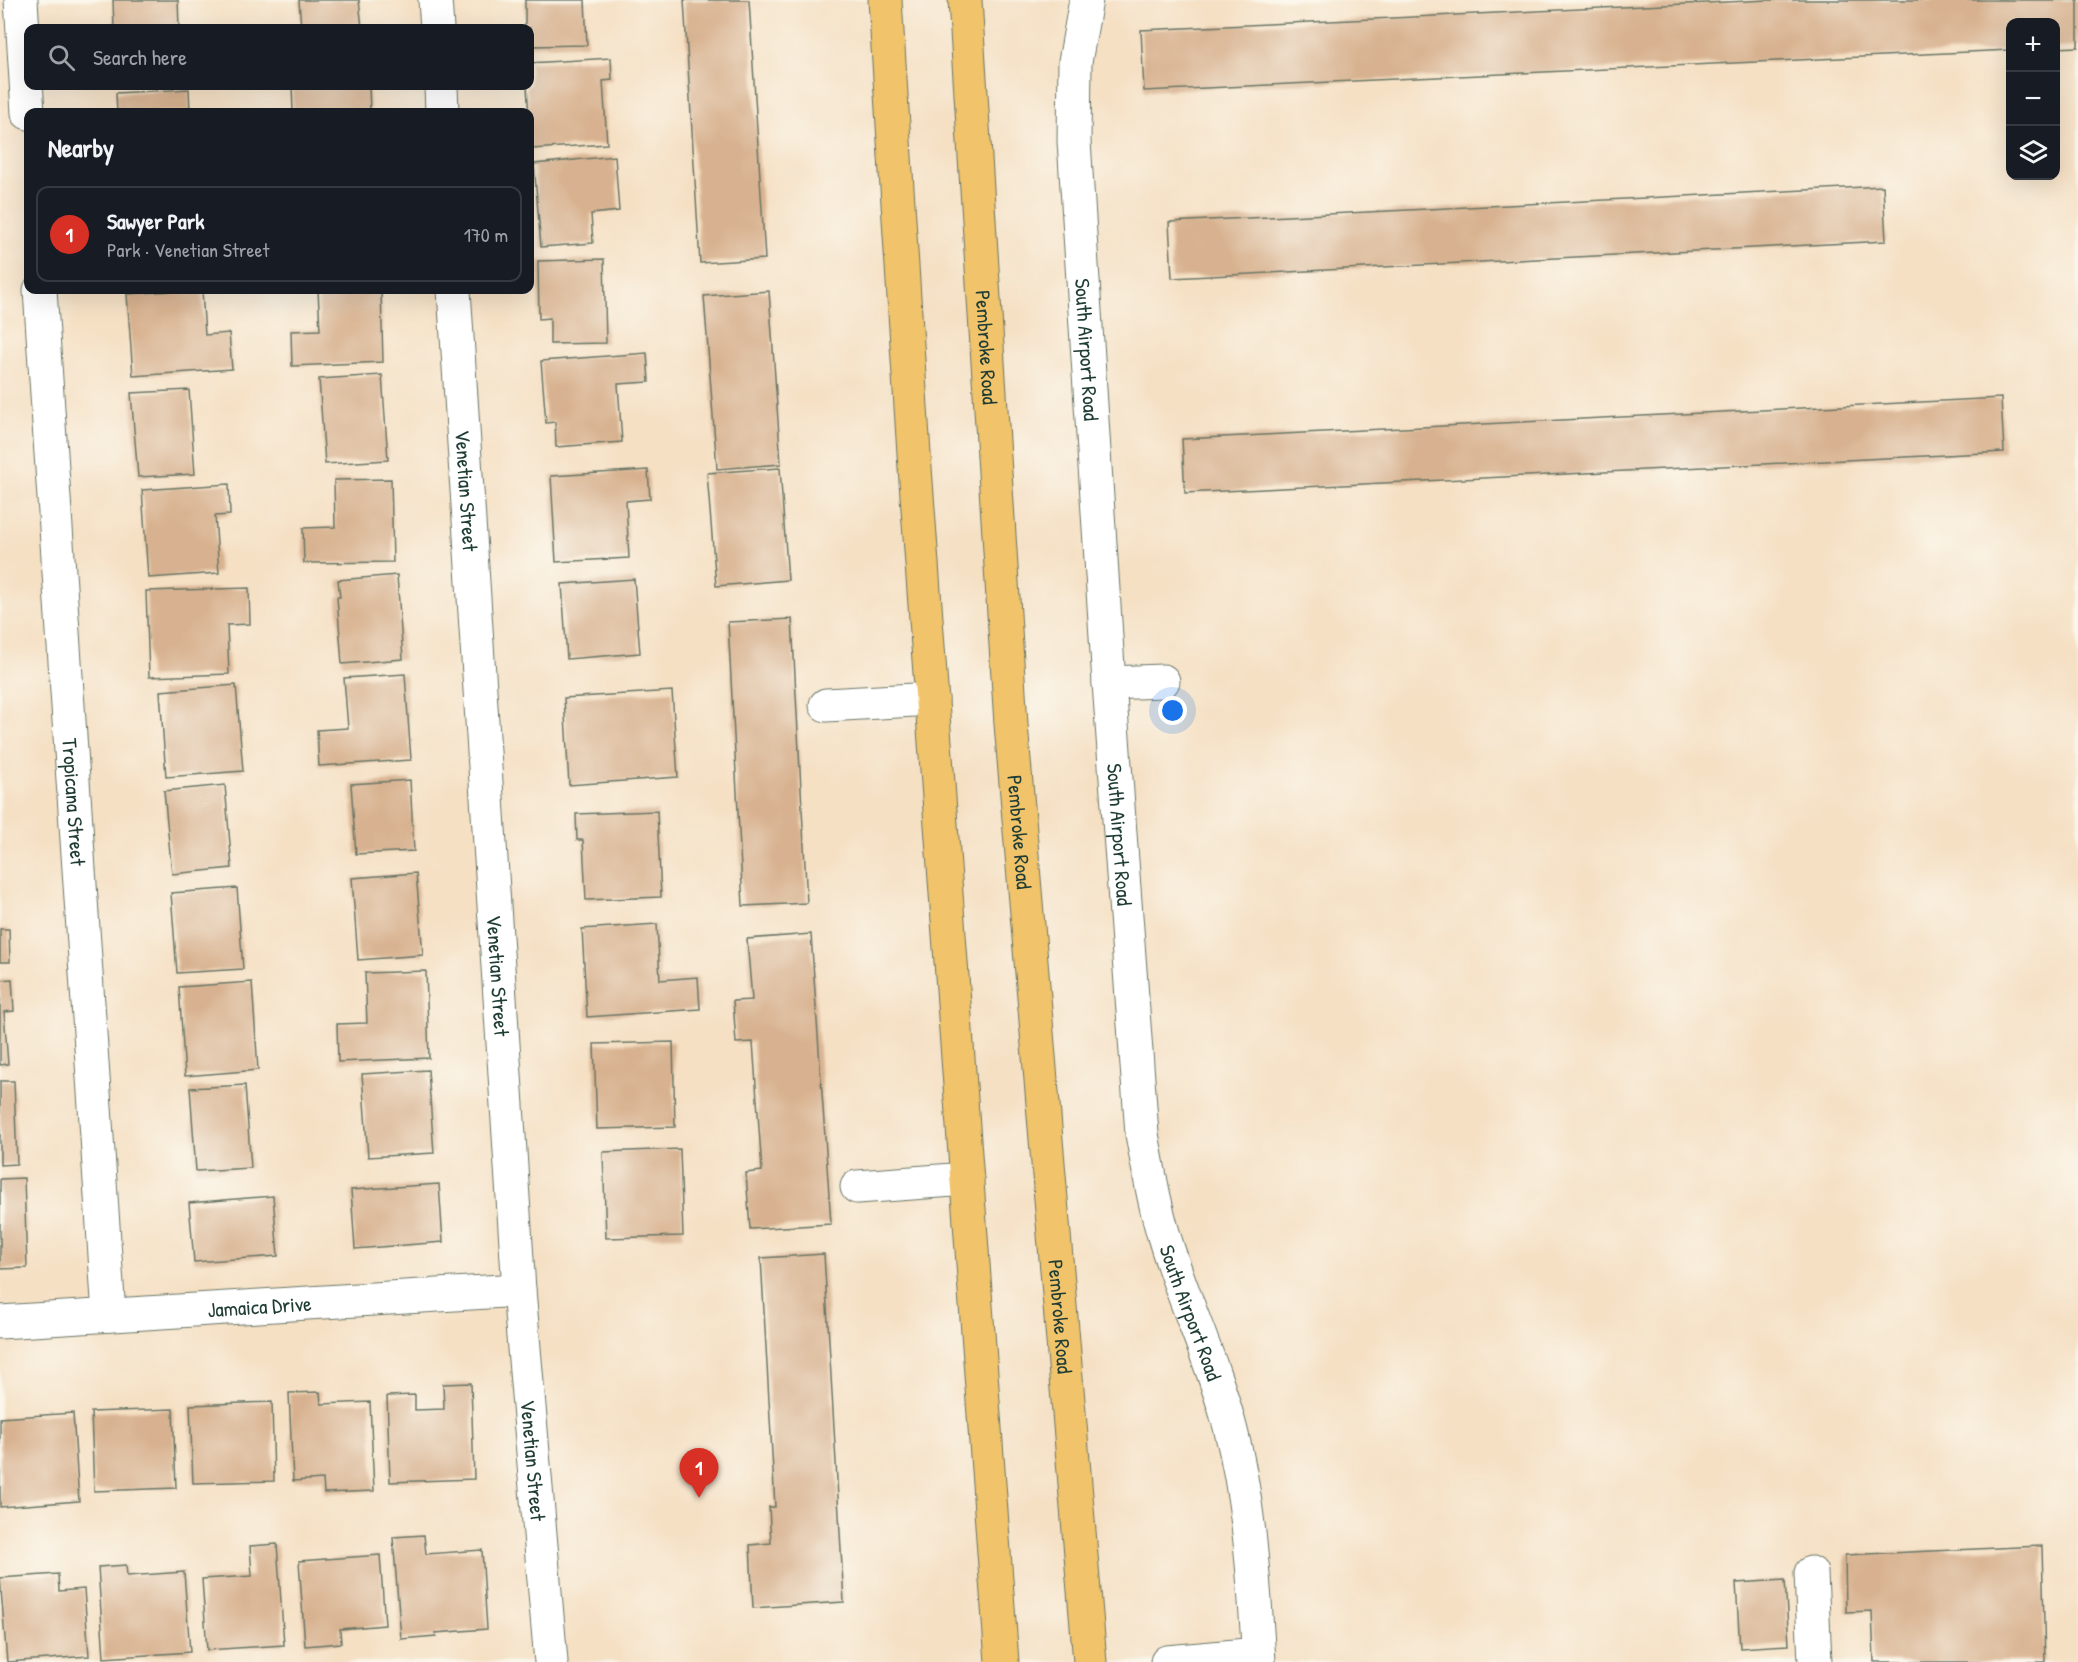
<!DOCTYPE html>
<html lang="en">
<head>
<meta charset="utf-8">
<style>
	body { margin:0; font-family:"Patrick Hand",sans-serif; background:#20242c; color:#f1f3f6 }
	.controls { position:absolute; right:18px; top:18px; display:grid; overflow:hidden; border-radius:12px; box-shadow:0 6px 24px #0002 }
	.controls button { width:54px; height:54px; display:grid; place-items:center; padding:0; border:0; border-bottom:2px solid #363941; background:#171b24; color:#f1f3f6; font:30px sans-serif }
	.you { position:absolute; left:1173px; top:711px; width:21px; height:21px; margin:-15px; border:4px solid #fff; border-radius:50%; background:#1a73e8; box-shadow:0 0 0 9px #1a73e833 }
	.badge { display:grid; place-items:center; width:39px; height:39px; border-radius:50%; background:#d93025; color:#fff; font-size:20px; font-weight:700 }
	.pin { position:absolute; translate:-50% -50px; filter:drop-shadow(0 2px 3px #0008) }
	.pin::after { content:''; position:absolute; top:32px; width:21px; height:18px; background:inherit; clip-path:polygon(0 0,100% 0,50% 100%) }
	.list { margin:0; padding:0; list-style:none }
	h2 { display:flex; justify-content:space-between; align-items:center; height:78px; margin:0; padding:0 24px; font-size:26px }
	h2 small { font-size:20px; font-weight:400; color:#9ea1a6 }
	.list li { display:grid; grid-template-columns:39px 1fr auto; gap:18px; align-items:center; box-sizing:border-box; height:96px; margin:0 12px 12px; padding:0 12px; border:2px solid #363941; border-radius:12px }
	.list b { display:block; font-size:22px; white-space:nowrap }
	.list p { margin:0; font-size:20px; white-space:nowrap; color:#9ea1a6 }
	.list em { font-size:20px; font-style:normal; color:#9ea1a6 }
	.icon { flex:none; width:33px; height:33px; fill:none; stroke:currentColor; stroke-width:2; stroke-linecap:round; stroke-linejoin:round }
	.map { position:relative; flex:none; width:2078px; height:1662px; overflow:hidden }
	.search { position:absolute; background:#171b24; box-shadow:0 6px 24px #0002; left:24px; top:24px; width:510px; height:66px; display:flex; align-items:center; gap:15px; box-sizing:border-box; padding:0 21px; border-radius:12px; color:#9ea1a6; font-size:22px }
	.panel { position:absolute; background:#171b24; box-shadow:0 6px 24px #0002; left:24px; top:108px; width:510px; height:186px; border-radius:12px }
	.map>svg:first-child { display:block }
	.building { fill:#d8b290 }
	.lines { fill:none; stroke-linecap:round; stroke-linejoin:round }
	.minor-casing { stroke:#6a7666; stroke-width:35 }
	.major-casing { stroke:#6a7666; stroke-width:35 }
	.minor { stroke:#fff; stroke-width:33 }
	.major { stroke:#f1c36a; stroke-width:33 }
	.labels { text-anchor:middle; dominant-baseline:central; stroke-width:6; stroke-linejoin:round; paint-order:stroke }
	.street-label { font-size:21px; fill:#1f3d34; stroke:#fbf7ec }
</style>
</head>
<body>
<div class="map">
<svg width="2078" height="1662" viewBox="0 0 2078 1662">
	<rect width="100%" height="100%" fill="#fbf7ec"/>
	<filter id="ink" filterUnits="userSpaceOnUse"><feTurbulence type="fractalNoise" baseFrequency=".0167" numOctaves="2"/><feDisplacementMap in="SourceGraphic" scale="12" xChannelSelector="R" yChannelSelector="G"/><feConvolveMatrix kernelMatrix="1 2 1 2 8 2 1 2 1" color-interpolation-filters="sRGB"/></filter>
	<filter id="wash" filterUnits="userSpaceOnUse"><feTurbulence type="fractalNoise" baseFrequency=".008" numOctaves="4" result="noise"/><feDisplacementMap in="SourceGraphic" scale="24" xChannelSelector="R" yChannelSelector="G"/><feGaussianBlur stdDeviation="1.35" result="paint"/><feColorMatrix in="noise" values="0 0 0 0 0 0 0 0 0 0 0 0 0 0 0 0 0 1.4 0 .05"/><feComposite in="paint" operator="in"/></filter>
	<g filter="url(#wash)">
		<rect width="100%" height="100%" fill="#f5e0c4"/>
		<g id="blocks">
			<g class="building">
				<path d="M 113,0 L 178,0 L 179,28 L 114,28 Z"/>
				<path d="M 299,0 L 359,0 L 362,28 L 301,28 Z"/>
				<path d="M 525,0 L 585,0 L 587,45 L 530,46 L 530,28 L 525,28 Z"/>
				<path d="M 684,0 L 749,0 L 765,259 L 700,263 Z"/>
				<path d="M 1769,0 L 2078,0 L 2078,47 L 2056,48 L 2056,22 L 2010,22 L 2010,50 L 1144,91 L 1141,30 Z"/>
				<path d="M 611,58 L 612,80 L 603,81 L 607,144 L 531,149 L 527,86 L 530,86 L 530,63 Z"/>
				<path d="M 292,86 L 369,86 L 370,112 L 293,112 Z"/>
				<path d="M 189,89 L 190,112 L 117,112 L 116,93 Z"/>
				<path d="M 615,156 L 619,211 L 591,214 L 593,243 L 541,247 L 534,164 Z"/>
				<path d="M 1883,186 L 1886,241 L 1172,278 L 1169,222 Z"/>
				<path d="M 604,259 L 606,343 L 550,344 L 550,318 L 539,319 L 538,261 Z"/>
				<path d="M 188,290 L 202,290 L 205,335 L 229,333 L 232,369 L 133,376 L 127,294 Z"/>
				<path d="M 318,290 L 381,290 L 383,362 L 292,366 L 291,331 L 320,330 Z"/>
				<path d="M 769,291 L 781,464 L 717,469 L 704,296 Z"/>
				<path d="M 647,353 L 649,382 L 618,384 L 622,442 L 556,447 L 555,422 L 546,423 L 541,361 Z"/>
				<path d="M 382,375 L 388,460 L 325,464 L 319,379 Z"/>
				<path d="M 189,390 L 195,474 L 138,477 L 131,393 Z"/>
				<path d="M 2001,398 L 2004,452 L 1185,493 L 1182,439 Z"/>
				<path d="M 780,468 L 788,580 L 716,586 L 707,473 Z"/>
				<path d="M 648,470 L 650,499 L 626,501 L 629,558 L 556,562 L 551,476 Z"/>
				<path d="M 391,479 L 393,562 L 304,563 L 303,528 L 335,527 L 334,480 Z"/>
				<path d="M 229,484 L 230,515 L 215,516 L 219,573 L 148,578 L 142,490 Z"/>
				<path d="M 397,575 L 403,659 L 342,664 L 337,597 L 340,597 L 338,580 Z"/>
				<path d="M 634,579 L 640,653 L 567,659 L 562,584 Z"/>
				<path d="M 249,588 L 250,624 L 227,625 L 229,674 L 149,677 L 146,591 Z"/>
				<path d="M 792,619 L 807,903 L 743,906 L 728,622 Z"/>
				<path d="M 405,674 L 411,760 L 319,766 L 317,730 L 348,728 L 344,678 Z"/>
				<path d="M 236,685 L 243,771 L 166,777 L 160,691 Z"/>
				<path d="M 672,691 L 678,777 L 569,785 L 564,698 Z"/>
				<path d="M 410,780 L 414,851 L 356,854 L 351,784 Z"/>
				<path d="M 225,785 L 232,868 L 172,874 L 164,791 Z"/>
				<path d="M 657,811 L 661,897 L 586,900 L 583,840 L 577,840 L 576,814 Z"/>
				<path d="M 416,873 L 423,955 L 358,960 L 352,878 Z"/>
				<path d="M 237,888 L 243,969 L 177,973 L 171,893 Z"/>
				<path d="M 657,924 L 660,980 L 698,977 L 700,1009 L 587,1017 L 582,929 Z"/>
				<path d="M 0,929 L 9,929 L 10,962 L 0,962 Z"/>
				<path d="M 811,934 L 831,1224 L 750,1229 L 746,1173 L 762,1171 L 753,1042 L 736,1043 L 733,1001 L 752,1000 L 747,939 Z"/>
				<path d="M 426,971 L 429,1058 L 338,1062 L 337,1024 L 367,1023 L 365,973 Z"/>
				<path d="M 12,979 L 14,1011 L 4,1012 L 8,1064 L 0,1065 L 0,980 Z"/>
				<path d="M 252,982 L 258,1070 L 185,1076 L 179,987 Z"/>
				<path d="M 673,1042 L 675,1127 L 597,1129 L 594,1044 Z"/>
				<path d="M 428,1070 L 434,1153 L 368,1157 L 362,1074 Z"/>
				<path d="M 0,1081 L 14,1081 L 17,1164 L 0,1165 Z"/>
				<path d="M 245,1085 L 251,1168 L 196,1171 L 190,1088 Z"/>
				<path d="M 680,1149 L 683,1236 L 606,1238 L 603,1152 Z"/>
				<path d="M 24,1178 L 27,1268 L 0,1269 L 0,1179 Z"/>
				<path d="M 439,1184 L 443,1242 L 355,1249 L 351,1190 Z"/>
				<path d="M 273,1196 L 278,1256 L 194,1262 L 189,1203 Z"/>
				<path d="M 824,1254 L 844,1602 L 753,1608 L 750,1545 L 771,1543 L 769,1507 L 775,1507 L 761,1258 Z"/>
				<path d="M 471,1383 L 474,1479 L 390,1482 L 387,1396 L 415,1395 L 415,1410 L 444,1409 L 443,1384 Z"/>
				<path d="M 320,1392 L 321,1404 L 370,1402 L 374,1491 L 324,1493 L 323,1479 L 293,1481 L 289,1393 Z"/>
				<path d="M 272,1402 L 274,1481 L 193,1483 L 190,1405 Z"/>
				<path d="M 173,1409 L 176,1488 L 94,1491 L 91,1412 Z"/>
				<path d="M 73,1413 L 79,1501 L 0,1507 L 0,1418 Z"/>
				<path d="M 424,1535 L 426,1554 L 482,1550 L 487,1629 L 435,1633 L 436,1636 L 401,1639 L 393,1537 Z"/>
				<path d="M 277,1544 L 284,1645 L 207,1650 L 202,1579 L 252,1576 L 250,1546 Z"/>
				<path d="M 2042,1546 L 2045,1662 L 1874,1662 L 1872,1611 L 1846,1612 L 1845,1555 Z"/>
				<path d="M 380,1555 L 385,1625 L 340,1629 L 341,1643 L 305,1646 L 299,1561 Z"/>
				<path d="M 126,1565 L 127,1576 L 184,1572 L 190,1652 L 104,1658 L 98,1567 Z"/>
				<path d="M 58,1574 L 59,1591 L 84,1589 L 89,1656 L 7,1662 L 0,1578 Z"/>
				<path d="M 1785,1580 L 1789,1645 L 1740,1648 L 1736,1583 Z"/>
			</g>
		</g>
	</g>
	<g filter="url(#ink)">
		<use href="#blocks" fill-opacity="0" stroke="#6a7666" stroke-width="1.5"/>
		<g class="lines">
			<g class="minor-casing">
				<g id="minor">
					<path d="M 21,0 L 28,113"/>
					<path d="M 435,0 L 437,28"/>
					<path id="s1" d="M 1086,0 L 1075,62 L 1074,141 L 1109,683 L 1142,1134 C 1149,1172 1155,1209 1167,1246 C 1186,1306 1214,1365 1230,1427 C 1250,1503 1254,1583 1259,1662"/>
					<path d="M 441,86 L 442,112"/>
					<path id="s2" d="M 40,290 L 109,1315"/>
					<path id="s3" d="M 454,290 L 519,1290 L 551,1662"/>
					<path d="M 1109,683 L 1163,681"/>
					<path d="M 826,705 L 932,699"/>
					<path d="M 857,1187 L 967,1179"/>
					<path id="s4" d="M 0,1322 L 519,1290"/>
					<path d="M 1811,1573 L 1815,1662"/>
					<path d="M 1167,1662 L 1258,1654"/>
				</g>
			</g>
			<g class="major-casing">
				<g id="major">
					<path d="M 885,0 L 914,454 L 1002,1662"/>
					<path id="s5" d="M 965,0 L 1011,724 L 1090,1662"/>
				</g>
			</g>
			<use href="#minor" class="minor"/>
			<use href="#major" class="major"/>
		</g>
	</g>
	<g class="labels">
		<g class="street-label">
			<text stroke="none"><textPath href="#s5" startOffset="348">Pembroke Road</textPath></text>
			<text stroke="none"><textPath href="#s1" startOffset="351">South Airport Road</textPath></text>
			<text stroke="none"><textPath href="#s3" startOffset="201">Venetian Street</textPath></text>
			<text stroke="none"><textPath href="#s2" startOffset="513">Tropicana Street</textPath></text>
			<text stroke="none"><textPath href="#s5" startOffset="834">Pembroke Road</textPath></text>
			<text stroke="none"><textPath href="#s1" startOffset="837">South Airport Road</textPath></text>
			<text stroke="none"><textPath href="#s3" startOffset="687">Venetian Street</textPath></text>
			<text stroke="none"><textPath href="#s4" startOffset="260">Jamaica Drive</textPath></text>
			<text stroke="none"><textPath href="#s1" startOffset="1323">South Airport Road</textPath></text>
			<text stroke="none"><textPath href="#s5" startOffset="1320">Pembroke Road</textPath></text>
			<text stroke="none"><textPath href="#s3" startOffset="1173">Venetian Street</textPath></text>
		</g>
	</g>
</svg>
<div class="controls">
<button>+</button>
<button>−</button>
<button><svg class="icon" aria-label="layers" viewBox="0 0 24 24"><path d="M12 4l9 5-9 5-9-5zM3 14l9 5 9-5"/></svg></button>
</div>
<div class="you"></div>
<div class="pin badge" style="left:699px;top:1498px">1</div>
<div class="search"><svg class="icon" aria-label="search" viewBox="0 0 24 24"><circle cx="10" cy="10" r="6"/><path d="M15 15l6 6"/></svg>Search here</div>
<section class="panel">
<h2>Nearby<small></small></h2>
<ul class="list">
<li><span class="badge">1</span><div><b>Sawyer Park</b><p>Park · Venetian Street</p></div><em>170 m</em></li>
</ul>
</section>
</div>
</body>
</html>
